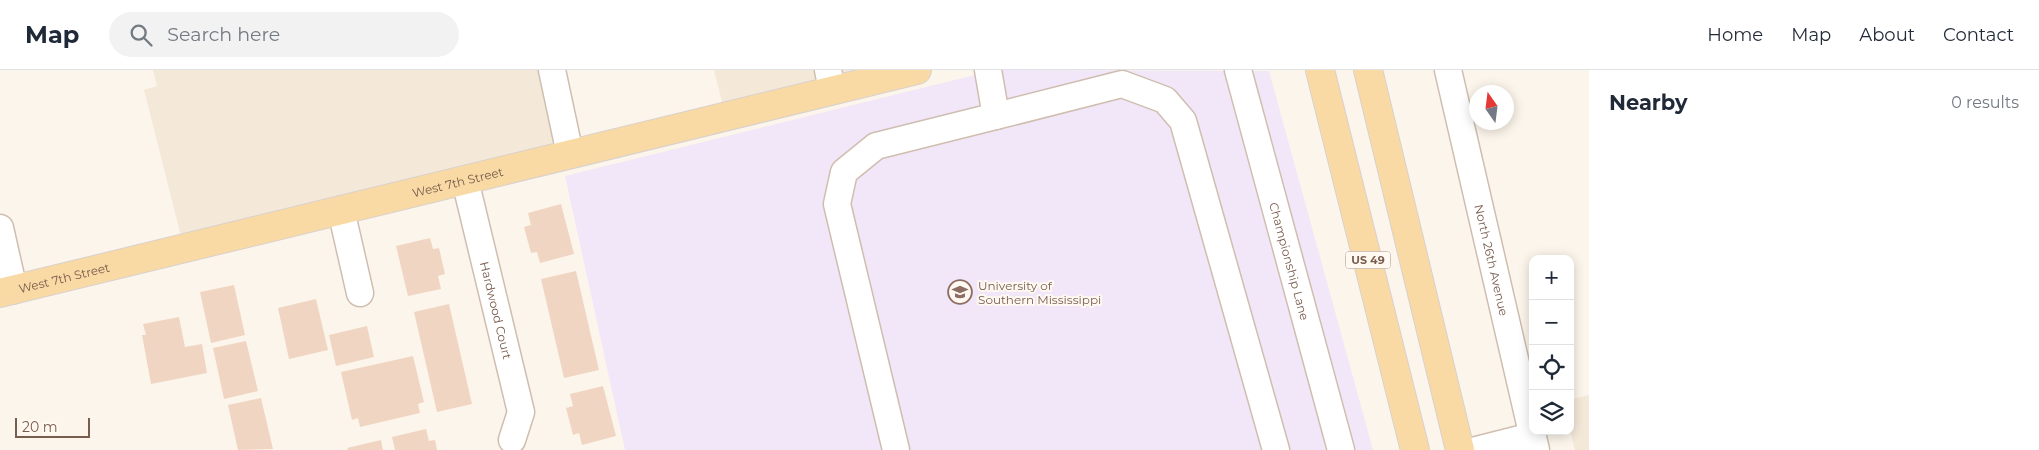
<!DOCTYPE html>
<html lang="en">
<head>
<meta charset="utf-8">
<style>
	body { margin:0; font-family:Montserrat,sans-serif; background:#f2f2f3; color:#1f2937 }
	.controls { position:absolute; right:15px; bottom:15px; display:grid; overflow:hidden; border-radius:10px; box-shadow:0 2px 12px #0003 }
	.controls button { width:45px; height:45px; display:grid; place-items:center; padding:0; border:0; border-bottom:1px solid #e0e1e3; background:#fff; color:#1f2937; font:25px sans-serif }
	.compass { position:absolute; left:1469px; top:15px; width:45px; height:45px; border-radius:50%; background:#fff; box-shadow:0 2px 12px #0003; rotate:346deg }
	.scale { position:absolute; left:15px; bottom:12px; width:75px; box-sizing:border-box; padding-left:5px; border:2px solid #785c4d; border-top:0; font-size:14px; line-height:18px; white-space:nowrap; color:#785c4d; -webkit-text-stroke:4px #fff9f1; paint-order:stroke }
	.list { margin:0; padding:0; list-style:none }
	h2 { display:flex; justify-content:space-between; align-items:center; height:65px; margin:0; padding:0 20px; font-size:21px }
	h2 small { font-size:16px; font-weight:400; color:#747a83 }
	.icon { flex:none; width:28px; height:28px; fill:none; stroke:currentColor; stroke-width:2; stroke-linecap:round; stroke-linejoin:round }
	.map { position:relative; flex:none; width:1589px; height:380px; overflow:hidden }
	header { display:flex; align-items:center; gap:30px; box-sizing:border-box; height:70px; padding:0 25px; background:#fff; border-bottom:1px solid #e0e1e3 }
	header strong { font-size:24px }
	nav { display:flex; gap:28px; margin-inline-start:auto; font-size:18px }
	.search { width:350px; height:45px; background:#f2f2f3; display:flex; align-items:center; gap:12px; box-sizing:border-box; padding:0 18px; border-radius:28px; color:#747a83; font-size:19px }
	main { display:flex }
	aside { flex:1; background:#fff }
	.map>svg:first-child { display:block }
	.residential { fill:#f4e8d9 }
	.education { fill:#f2e7f9 }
	.building { fill:#f1d5c3 }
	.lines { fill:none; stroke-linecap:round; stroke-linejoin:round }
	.minor-casing { stroke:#cfbeaf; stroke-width:29 }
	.major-casing { stroke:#d9d1cd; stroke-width:30 }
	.minor { stroke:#fff; stroke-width:26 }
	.major { stroke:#f9daa5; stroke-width:28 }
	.labels { text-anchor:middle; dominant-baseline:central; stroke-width:4; stroke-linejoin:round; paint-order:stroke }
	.shield { fill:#fff9f1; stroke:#a08b7e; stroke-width:1 }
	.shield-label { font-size:11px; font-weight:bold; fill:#785c4d }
	.street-label { font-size:12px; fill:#785c4d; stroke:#fff9f1 }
	.education-label { font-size:12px; fill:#785e54; stroke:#fff9f1; text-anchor:start }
</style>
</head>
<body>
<header>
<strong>Map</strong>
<div class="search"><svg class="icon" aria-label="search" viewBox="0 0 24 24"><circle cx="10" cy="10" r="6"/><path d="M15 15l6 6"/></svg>Search here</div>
<nav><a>Home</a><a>Map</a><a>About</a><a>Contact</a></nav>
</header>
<main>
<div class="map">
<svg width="1589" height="380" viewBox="0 0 1589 380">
	<rect width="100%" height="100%" fill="#fcf5eb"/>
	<g class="residential">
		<path d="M 153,0 L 552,0 L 570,84 L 184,178 L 144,20 L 157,16 Z"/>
		<path d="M 714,0 L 917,0 L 726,47 Z"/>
		<path d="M 1589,325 L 1589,380 L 1575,380 L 1570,360 L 1570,330 Z"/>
	</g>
	<path class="education" d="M 995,0 L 1269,1 L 1373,380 L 625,380 L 565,106 Z"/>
	<g class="building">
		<path d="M 561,134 L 574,184 L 540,193 L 537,182 L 531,183 L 524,157 L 531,155 L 528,143 Z"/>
		<path d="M 430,168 L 433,179 L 439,178 L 445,204 L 438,206 L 441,219 L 408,226 L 396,176 Z"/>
		<path d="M 576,201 L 599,300 L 564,308 L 541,209 Z"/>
		<path d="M 234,215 L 245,265 L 211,273 L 200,222 Z"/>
		<path d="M 316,229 L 328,280 L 289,289 L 278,238 Z"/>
		<path d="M 449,234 L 472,334 L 437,342 L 414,242 Z"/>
		<path d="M 179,247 L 185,277 L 202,274 L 207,303 L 151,314 L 142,265 L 146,265 L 143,254 Z"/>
		<path d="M 367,256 L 374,287 L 336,296 L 329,265 Z"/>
		<path d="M 246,271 L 258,321 L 224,329 L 213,278 Z"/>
		<path d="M 413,286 L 424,332 L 418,334 L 420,343 L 360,357 L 358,348 L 352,350 L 341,302 Z"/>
		<path d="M 603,316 L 616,366 L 582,375 L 579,363 L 573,365 L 566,338 L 573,336 L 570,324 Z"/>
		<path d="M 261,328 L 273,379 L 238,380 L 228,335 Z"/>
		<path d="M 426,359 L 429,371 L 435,370 L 437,380 L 395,380 L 392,367 Z"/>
		<path d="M 381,370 L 383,380 L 348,380 L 347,378 Z"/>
	</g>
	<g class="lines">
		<g class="minor-casing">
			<g id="minor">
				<path d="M 552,0 L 570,84"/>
				<path d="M 828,0 L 832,20"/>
				<path id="s1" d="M 1238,0 L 1341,380"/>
				<path id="s2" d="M 1448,0 L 1536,380"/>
				<path d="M 996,46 L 1122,14 L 1165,30 L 1183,51 L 1276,380"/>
				<path id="s3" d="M 465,110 L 521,342 L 512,370"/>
				<path d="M 341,140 L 360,223"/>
				<path d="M 0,158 L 14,220"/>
				<path d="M 896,380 L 837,134 L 844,102 L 876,76 L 996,46 L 988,0"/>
				<path d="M 1476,380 L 1532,366"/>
			</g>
		</g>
		<g class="major-casing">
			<g id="major">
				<path d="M 1320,0 L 1415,380"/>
				<path d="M 1368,0 L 1460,380"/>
				<path id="s4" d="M 0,223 L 917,0"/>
			</g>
		</g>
		<use href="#minor" class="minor"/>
		<use href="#major" class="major"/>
	</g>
	<defs>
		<g id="university-ring" transform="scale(1.25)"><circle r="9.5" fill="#fff9f1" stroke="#8d6e63" stroke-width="1.5"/><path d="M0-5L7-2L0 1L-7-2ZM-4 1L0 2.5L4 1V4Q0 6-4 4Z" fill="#8d6e63"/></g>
	</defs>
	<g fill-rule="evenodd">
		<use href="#university-ring" x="960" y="222"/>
	</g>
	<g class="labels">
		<rect class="shield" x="1345.5" y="181.5" width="45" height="17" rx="4"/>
		<g class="shield-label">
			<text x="1368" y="190">US 49</text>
		</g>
		<g class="street-label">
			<text stroke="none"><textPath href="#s4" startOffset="471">West 7th Street</textPath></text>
			<text stroke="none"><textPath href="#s1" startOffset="198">Championship Lane</textPath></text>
			<text stroke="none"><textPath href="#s2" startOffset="195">North 26th Avenue</textPath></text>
			<text stroke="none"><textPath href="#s4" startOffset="66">West 7th Street</textPath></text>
			<text stroke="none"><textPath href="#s3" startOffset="134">Hardwood Court</textPath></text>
		</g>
		<g class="education-label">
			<text x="978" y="215">University of<tspan x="978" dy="14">Southern Mississippi</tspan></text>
		</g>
	</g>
</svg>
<div class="controls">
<button>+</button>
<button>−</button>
<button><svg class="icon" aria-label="locate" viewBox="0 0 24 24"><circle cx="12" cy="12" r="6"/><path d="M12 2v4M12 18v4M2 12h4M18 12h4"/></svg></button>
<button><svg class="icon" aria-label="layers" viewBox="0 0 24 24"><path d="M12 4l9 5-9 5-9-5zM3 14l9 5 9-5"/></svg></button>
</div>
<svg class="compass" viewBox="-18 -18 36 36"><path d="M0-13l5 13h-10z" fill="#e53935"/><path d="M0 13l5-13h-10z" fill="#747a83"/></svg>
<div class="scale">20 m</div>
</div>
<aside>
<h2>Nearby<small>0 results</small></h2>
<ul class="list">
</ul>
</aside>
</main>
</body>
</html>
